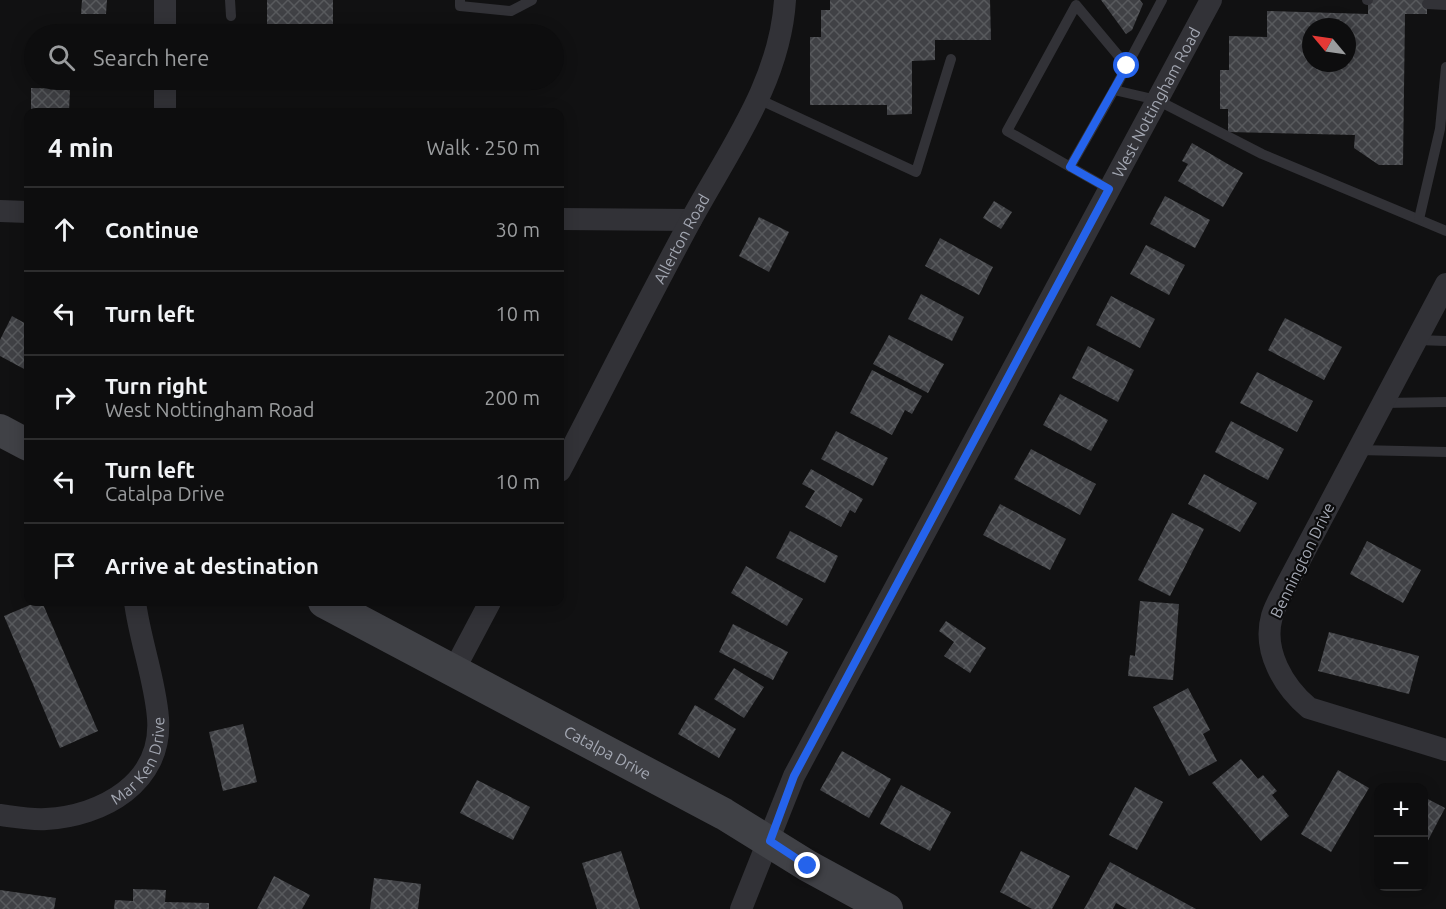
<!DOCTYPE html>
<html lang="en">
<head>
<meta charset="utf-8">
<style>
	body { margin:0; font-family:Ubuntu,sans-serif; background:#161617; color:#f1f3f6 }
	.controls { position:absolute; right:18px; bottom:18px; display:grid; overflow:hidden; border-radius:12px; box-shadow:0 3px 15px #0003 }
	.controls button { width:54px; height:54px; display:grid; place-items:center; padding:0; border:0; border-bottom:2px solid #2d2d2e; background:#0d0d0e; color:#f1f3f6; font:30px sans-serif }
	.compass { position:absolute; left:1302px; top:18px; width:54px; height:54px; border-radius:50%; background:#0d0d0e; box-shadow:0 3px 15px #0003; rotate:299deg }
	.stop { position:absolute; width:18px; height:18px; margin:-14px; border:4px solid #2563eb; border-radius:50%; background:#fff }
	.stop.end { background:#2563eb; border-color:#fff; box-shadow:0 2px 6px #0008 }
	.list { margin:0; padding:0; list-style:none }
	h2 { display:flex; justify-content:space-between; align-items:center; height:78px; margin:0; padding:0 24px; font-size:26px }
	h2 small { font-size:20px; font-weight:400; color:#9a9c9e }
	.list li { display:grid; grid-template-columns:39px 1fr auto; gap:18px; align-items:center; box-sizing:border-box; height:84px; padding:0 24px; border-top:2px solid #2d2d2e }
	.list b { display:block; font-size:22px; white-space:nowrap }
	.list p { margin:0; font-size:20px; white-space:nowrap; color:#9a9c9e }
	.list em { font-size:20px; font-style:normal; color:#9a9c9e }
	.icon { flex:none; width:33px; height:33px; fill:none; stroke:currentColor; stroke-width:2; stroke-linecap:round; stroke-linejoin:round }
	.map { position:relative; flex:none; width:1446px; height:909px; overflow:hidden }
	.search { position:absolute; background:#0d0d0e; box-shadow:0 3px 15px #0003; left:24px; top:24px; width:540px; height:66px; display:flex; align-items:center; gap:15px; box-sizing:border-box; padding:0 21px; border-radius:33px; color:#9a9c9e; font-size:22px }
	.panel { position:absolute; background:#0d0d0e; box-shadow:0 3px 15px #0003; left:24px; top:108px; width:540px; height:498px; border-radius:12px }
	.map>svg:first-child { display:block }
	.building { fill:url(#building-cross-hatch); fill-rule:evenodd }
	.lines { fill:none; stroke-linecap:round; stroke-linejoin:round }
	.lane { stroke:#323237; stroke-width:10 }
	.street { stroke:#323237; stroke-width:22 }
	.secondary { stroke:#404146; stroke-width:32 }
	.route { stroke:#2563eb; stroke-width:8 }
	.labels { text-anchor:middle; dominant-baseline:central; stroke-width:4.5; stroke-linejoin:round; paint-order:stroke }
	.street-label { font-size:16px; fill:#a3a7b2; stroke:#0c0c0d }
</style>
</head>
<body>
<div class="map">
<svg width="1446" height="909" viewBox="0 0 1446 909">
	<defs>
		<pattern id="building-cross-hatch" width="8" height="8" patternUnits="userSpaceOnUse" patternTransform="scale(1.5)"><rect width="8" height="8" fill="#404145"/><path d="M0 0l8 8M0 8l8-8" fill="none" stroke="#585a5d"/></pattern>
	</defs>
	<rect width="100%" height="100%" fill="#111112"/>
	<g class="building">
		<path d="M 82,0 L 107,0 L 106,14 L 81,14 Z"/>
		<rect x="267" y="0" width="66" height="30"/>
		<path d="M 830,0 L 990,0 L 991,40 L 935,40 L 935,60 L 912,61 L 912,114 L 887,115 L 887,105 L 810,105 L 810,37 L 821,37 L 821,10 L 830,10 Z"/>
		<path d="M 1101,0 L 1140,0 L 1143,4 L 1132,30 L 1126,34 Z"/>
		<path d="M 1368,0 L 1427,0 L 1427,14 L 1405,14 L 1403,165 L 1379,165 L 1354,148 L 1355,135 L 1228,132 L 1228,109 L 1220,109 L 1220,70 L 1229,70 L 1229,36 L 1267,37 L 1267,11 L 1368,14 ZM 1311,27 L 1347,27 L 1347,63 L 1311,63 Z"/>
		<path d="M 31,88 L 70,89 L 69,112 L 31,112 Z"/>
		<path d="M 1192,143 L 1243,173 L 1223,207 L 1178,181 L 1188,164 L 1182,161 Z"/>
		<path d="M 1165,196 L 1210,220 L 1195,248 L 1150,224 Z"/>
		<path d="M 994,201 L 1012,212 L 1001,229 L 983,218 Z"/>
		<path d="M 759,217 L 789,232 L 769,272 L 739,256 Z"/>
		<path d="M 940,238 L 993,267 L 979,295 L 925,266 Z"/>
		<path d="M 1146,245 L 1185,265 L 1169,295 L 1130,274 Z"/>
		<path d="M 921,294 L 964,317 L 952,341 L 908,319 Z"/>
		<path d="M 1111,296 L 1155,319 L 1140,348 L 1096,325 Z"/>
		<path d="M 12,316 L 28,325 L 28,365 L 26,370 L 0,356 L 0,340 Z"/>
		<path d="M 1285,318 L 1342,347 L 1324,380 L 1268,350 Z"/>
		<path d="M 889,335 L 944,364 L 928,393 L 873,364 Z"/>
		<path d="M 1088,346 L 1134,370 L 1118,402 L 1072,378 Z"/>
		<path d="M 872,370 L 922,396 L 912,414 L 905,410 L 892,435 L 850,413 Z"/>
		<path d="M 1257,372 L 1313,401 L 1297,432 L 1240,403 Z"/>
		<path d="M 1060,394 L 1108,420 L 1091,451 L 1043,425 Z"/>
		<path d="M 1231,421 L 1284,449 L 1268,480 L 1215,452 Z"/>
		<path d="M 836,431 L 888,458 L 873,486 L 821,459 Z"/>
		<path d="M 1031,449 L 1096,484 L 1080,515 L 1014,479 Z"/>
		<path d="M 811,469 L 863,499 L 855,513 L 850,510 L 841,527 L 805,507 L 815,491 L 802,484 Z"/>
		<path d="M 1204,474 L 1257,503 L 1240,532 L 1188,504 Z"/>
		<path d="M 1000,504 L 1066,539 L 1050,570 L 983,535 Z"/>
		<path d="M 1172,513 L 1204,529 L 1170,596 L 1138,580 Z"/>
		<path d="M 790,531 L 838,556 L 825,583 L 776,558 Z"/>
		<path d="M 1367,541 L 1421,570 L 1403,603 L 1350,574 Z"/>
		<path d="M 746,566 L 803,599 L 787,626 L 731,593 Z"/>
		<path d="M 1140,601 L 1179,604 L 1173,680 L 1128,676 L 1130,655 L 1135,656 Z"/>
		<path d="M 37,602 L 42,602 L 98,731 L 60,748 L 4,616 Z"/>
		<path d="M 946,621 L 986,648 L 970,673 L 944,656 L 954,642 L 939,631 Z"/>
		<path d="M 733,624 L 788,652 L 773,680 L 719,652 Z"/>
		<path d="M 1329,632 L 1419,656 L 1409,694 L 1318,671 Z"/>
		<path d="M 734,668 L 764,687 L 744,718 L 714,699 Z"/>
		<path d="M 1188,688 L 1210,730 L 1203,734 L 1217,761 L 1189,776 L 1153,707 Z"/>
		<path d="M 695,705 L 736,729 L 719,758 L 678,734 Z"/>
		<path d="M 243,724 L 257,782 L 223,791 L 209,732 Z"/>
		<path d="M 842,751 L 891,779 L 869,818 L 820,790 Z"/>
		<path d="M 1241,759 L 1258,779 L 1263,775 L 1277,791 L 1272,795 L 1289,816 L 1261,841 L 1212,783 Z"/>
		<path d="M 1338,770 L 1369,788 L 1331,852 L 1301,834 Z"/>
		<path d="M 477,780 L 530,807 L 513,840 L 460,813 Z"/>
		<path d="M 901,785 L 951,812 L 930,851 L 880,824 Z"/>
		<path d="M 1135,787 L 1163,802 L 1137,850 L 1109,835 Z"/>
		<path d="M 1424,797 L 1445,808 L 1424,848 Z"/>
		<path d="M 621,851 L 640,909 L 597,909 L 582,863 Z"/>
		<path d="M 1021,851 L 1070,876 L 1052,909 L 1032,909 L 1000,892 Z"/>
		<path d="M 1110,862 L 1196,909 L 1127,909 L 1116,903 L 1113,909 L 1084,909 Z"/>
		<path d="M 274,876 L 310,895 L 302,909 L 257,909 Z"/>
		<path d="M 374,878 L 421,884 L 418,909 L 370,909 Z"/>
		<path d="M 133,889 L 166,890 L 165,902 L 209,903 L 209,909 L 114,909 L 115,900 L 133,901 Z"/>
		<path d="M 0,890 L 56,898 L 54,909 L 0,909 Z"/>
	</g>
	<g class="lines">
		<g class="lane">
			<path d="M 230,0 L 231,16"/>
			<path d="M 460,0 L 460,6 L 511,11 L 532,0"/>
			<path d="M 1162,0 L 1114,90 L 1157,100 L 1262,154 L 1446,231"/>
			<path d="M 1367,0 L 1368,0"/>
			<path d="M 1427,4 L 1446,5"/>
			<path d="M 758,99 L 916,172 L 951,59"/>
			<path d="M 1070,167 L 1114,90"/>
			<path d="M 1109,189 L 1007,131 L 1076,5 L 1127,66"/>
			<path d="M 1419,219 L 1440,129 L 1446,67"/>
			<path d="M 1417,340 L 1446,341"/>
			<path d="M 1383,403 L 1446,402"/>
			<path d="M 1358,450 L 1446,452"/>
		</g>
		<g class="street">
			<path d="M 165,34 L 165,0"/>
			<path d="M 165,112 L 165,80"/>
			<path d="M 0,211 L 28,212"/>
			<path d="M 560,219 L 691,220"/>
			<path d="M 1446,284 L 1286,586 C 1281,596 1275,606 1272,616 C 1262,651 1284,687 1309,708 L 1446,750"/>
			<path id="s1" d="M 560,471 C 604,387 646,303 691,220 C 729,150 780,82 785,0"/>
			<path d="M 454,670 L 490,602"/>
			<path id="s2" d="M 0,815 C 15,817 31,820 46,819 C 102,816 163,783 158,718 C 155,679 140,641 135,602"/>
			<path id="s3" d="M 741,909 L 794,776 L 1211,0"/>
		</g>
		<g class="secondary">
			<path d="M 0,430 L 28,445"/>
			<path id="s4" d="M 324,602 L 724,814 L 808,866 L 887,909"/>
		</g>
	</g>
	<g class="lines">
		<path class="route" d="M 808,866 L 770,841 L 794,776 L 1109,189 L 1070,167 L 1127,66"/>
	</g>
	<g class="labels">
		<g class="street-label">
			<text stroke="none"><textPath href="#s3" startOffset="908">West Nottingham Road</textPath></text>
			<text stroke="none"><textPath href="#s1" startOffset="262">Allerton Road</textPath></text>
			<text transform="translate(1302 560) rotate(-64)">Bennington Drive</text>
			<text stroke="none"><textPath href="#s4" startOffset="321">Catalpa Drive</textPath></text>
			<text stroke="none"><textPath href="#s2" startOffset="166">Mar Ken Drive</textPath></text>
		</g>
	</g>
</svg>
<div class="controls">
<button>+</button>
<button>−</button>
</div>
<svg class="compass" viewBox="-18 -18 36 36"><path d="M0-13l5 13h-10z" fill="#e53935"/><path d="M0 13l5-13h-10z" fill="#9a9c9e"/></svg>
<div class="stop" style="left:1127px;top:66px"></div>
<div class="stop end" style="left:808px;top:866px"></div>
<div class="search"><svg class="icon" aria-label="search" viewBox="0 0 24 24"><circle cx="10" cy="10" r="6"/><path d="M15 15l6 6"/></svg>Search here</div>
<section class="panel">
<h2>4 min<small>Walk · 250 m</small></h2>
<ul class="list">
<li><svg class="icon" aria-label="ahead" viewBox="0 0 24 24"><path d="M12 20V5M6 11l6-6 6 6"/></svg><div><b>Continue</b></div><em>30 m</em></li>
<li><svg class="icon" aria-label="left" viewBox="0 0 24 24"><path d="M17 20v-9H6M10 6l-5 5 5 5"/></svg><div><b>Turn left</b></div><em>10 m</em></li>
<li><svg class="icon" aria-label="right" viewBox="0 0 24 24"><path d="M7 20v-9h11M14 6l5 5-5 5"/></svg><div><b>Turn right</b><p>West Nottingham Road</p></div><em>200 m</em></li>
<li><svg class="icon" aria-label="left" viewBox="0 0 24 24"><path d="M17 20v-9H6M10 6l-5 5 5 5"/></svg><div><b>Turn left</b><p>Catalpa Drive</p></div><em>10 m</em></li>
<li><svg class="icon" aria-label="arrive" viewBox="0 0 24 24"><path d="M6 21V4h12l-3 4 3 4H6"/></svg><div><b>Arrive at destination</b></div></li>
</ul>
</section>
</div>
</body>
</html>
